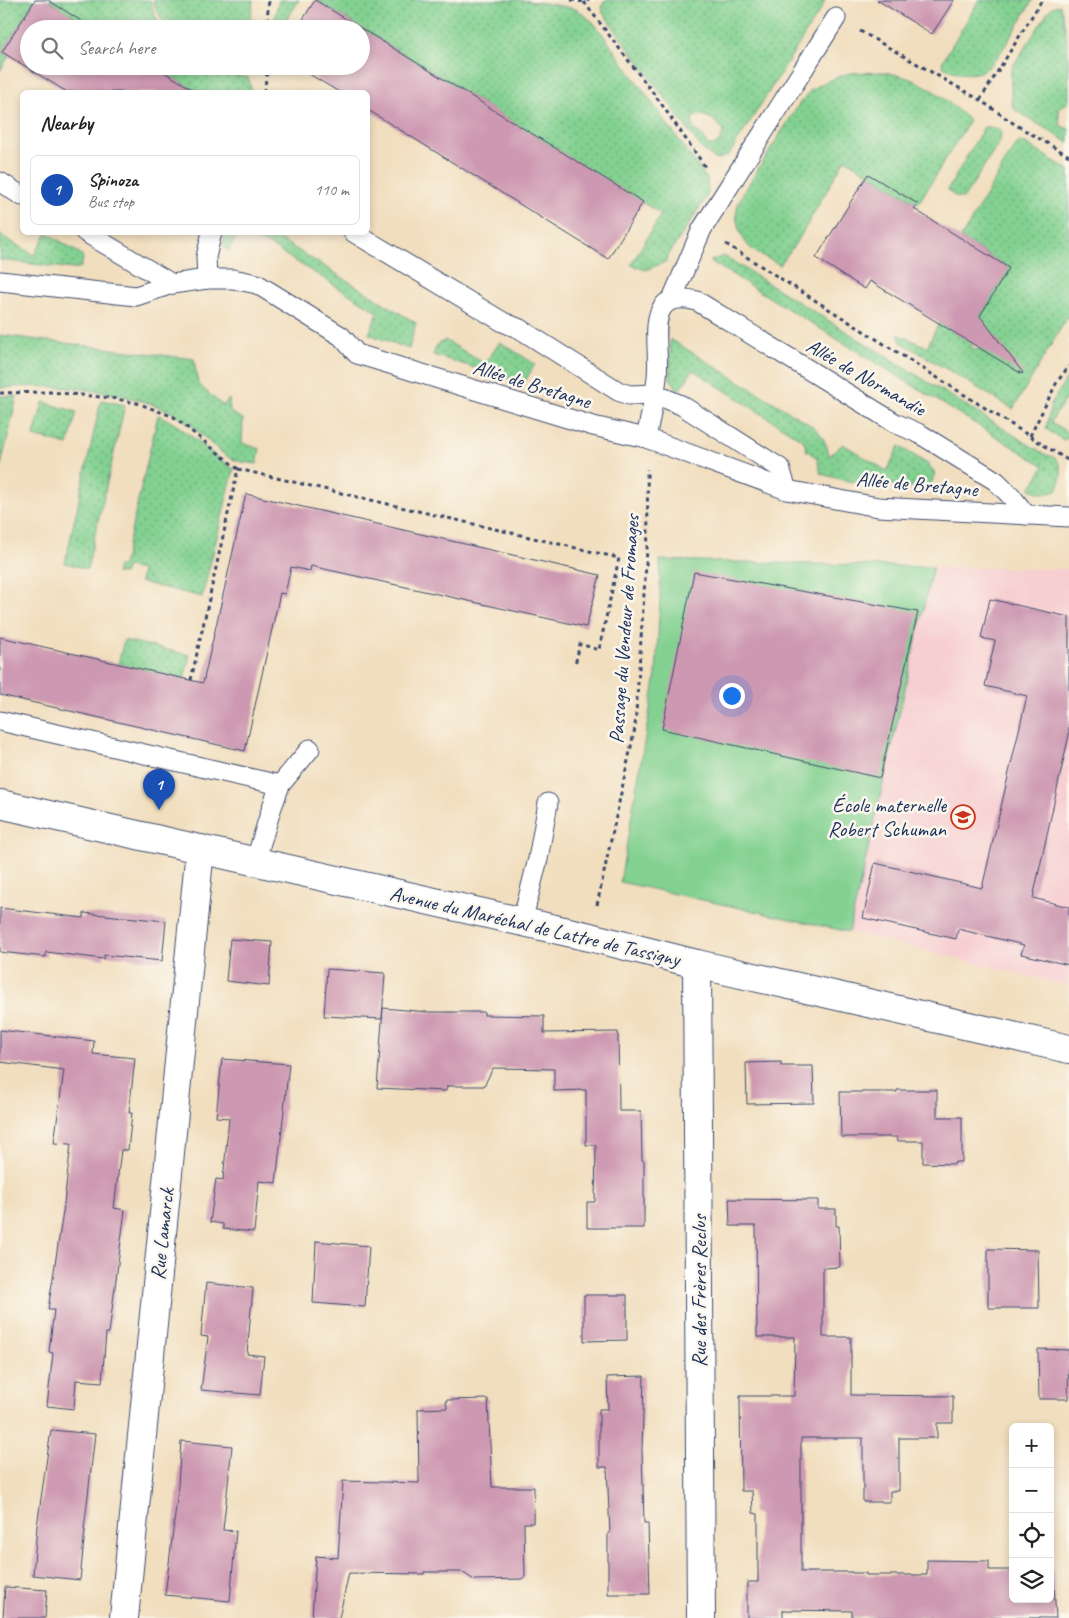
<!DOCTYPE html>
<html lang="en">
<head>
<meta charset="utf-8">
<style>
	body { margin:0; font-family:Caveat,sans-serif; background:#f2f2f2; color:#222 }
	.controls { position:absolute; right:15px; bottom:15px; display:grid; overflow:hidden; border-radius:8px; box-shadow:0 2px 8px #0003 }
	.controls button { width:45px; height:45px; display:grid; place-items:center; padding:0; border:0; border-bottom:1px solid #e0e0e0; background:#fff; color:#222; font:25px sans-serif }
	.you { position:absolute; left:731px; top:695px; width:18px; height:18px; margin:-12px; border:4px solid #fff; border-radius:50%; background:#1a73e8; box-shadow:0 0 0 8px #1a73e833 }
	.badge { display:grid; place-items:center; width:32px; height:32px; border-radius:50%; background:#111827; color:#fff; font-size:16px; font-weight:700 }
	.pin { position:absolute; translate:-50% -41px; filter:drop-shadow(0 1px 2px #0008) }
	.pin::after { content:''; position:absolute; top:26px; width:18px; height:15px; background:inherit; clip-path:polygon(0 0,100% 0,50% 100%) }
	.list { margin:0; padding:0; list-style:none }
	h2 { display:flex; justify-content:space-between; align-items:center; height:65px; margin:0; padding:0 20px; font-size:21px }
	h2 small { font-size:16px; font-weight:400; color:#767676 }
	.list li { display:grid; grid-template-columns:32px 1fr auto; gap:15px; align-items:center; box-sizing:border-box; height:70px; margin:0 10px 10px; padding:0 10px; border:1px solid #e0e0e0; border-radius:8px }
	.list b { display:block; font-size:19px; white-space:nowrap }
	.list p { margin:0; font-size:16px; white-space:nowrap; color:#767676 }
	.list em { font-size:16px; font-style:normal; color:#767676 }
	.icon { flex:none; width:28px; height:28px; fill:none; stroke:currentColor; stroke-width:2; stroke-linecap:round; stroke-linejoin:round }
	.map { position:relative; flex:none; width:1069px; height:1618px; overflow:hidden }
	.search { position:absolute; background:#fff; box-shadow:0 2px 8px #0003; left:20px; top:20px; width:350px; height:55px; display:flex; align-items:center; gap:12px; box-sizing:border-box; padding:0 18px; border-radius:28px; color:#767676; font-size:19px }
	.panel { position:absolute; background:#fff; box-shadow:0 2px 8px #0003; left:20px; top:90px; width:350px; height:145px; border-radius:8px }
	.map>svg:first-child { display:block }
	.built { fill:#f7cfd2 }
	.grass { fill:url(#grass-dots); stroke:#4f8078; fill-rule:evenodd }
	.garden { fill:#83d191; stroke:#4f8078 }
	.building { fill:#cd98b1 }
	.lines { fill:none; stroke-linecap:round; stroke-linejoin:round }
	.lane-casing { stroke:#3b496c; stroke-width:21 }
	.street-casing { stroke:#3b496c; stroke-width:30 }
	.secondary-casing { stroke:#3b496c; stroke-width:30 }
	.path { stroke:#3b496c; stroke-width:3; stroke-dasharray:4 4; stroke-linecap:butt }
	.lane { stroke:#fff; stroke-width:19 }
	.street { stroke:#fff; stroke-width:28 }
	.secondary { stroke:#fff; stroke-width:28 }
	.labels { text-anchor:middle; dominant-baseline:central; stroke-width:5; stroke-linejoin:round; paint-order:stroke }
	.street-label { font-size:21px; fill:#1b2f5e; stroke:#fbf7ec }
	.poi-label { font-size:21px; fill:#1b2f5e; stroke:#fbf7ec; text-anchor:end }
</style>
</head>
<body>
<div class="map">
<svg width="1069" height="1618" viewBox="0 0 1069 1618">
	<defs>
		<pattern id="grass-dots" width="8" height="8" patternUnits="userSpaceOnUse" patternTransform="scale(1.25)"><rect width="8" height="8" fill="#83d191"/><path d="M2 2h.1M6 6h.1" fill="none" stroke="#6aaa7a" stroke-width="1.8" stroke-linecap="round"/></pattern>
	</defs>
	<rect width="100%" height="100%" fill="#fbf7ec"/>
	<filter id="ink" filterUnits="userSpaceOnUse"><feTurbulence type="fractalNoise" baseFrequency=".02" numOctaves="2"/><feDisplacementMap in="SourceGraphic" scale="10" xChannelSelector="R" yChannelSelector="G"/><feConvolveMatrix kernelMatrix="1 2 1 2 8 2 1 2 1" color-interpolation-filters="sRGB"/></filter>
	<filter id="wash" filterUnits="userSpaceOnUse"><feTurbulence type="fractalNoise" baseFrequency=".0096" numOctaves="4" result="noise"/><feDisplacementMap in="SourceGraphic" scale="20" xChannelSelector="R" yChannelSelector="G"/><feGaussianBlur stdDeviation="1.12" result="paint"/><feColorMatrix in="noise" values="0 0 0 0 0 0 0 0 0 0 0 0 0 0 0 0 0 1.4 0 .05"/><feComposite in="paint" operator="in"/></filter>
	<g filter="url(#wash)">
		<rect width="100%" height="100%" fill="#f1debe"/>
		<path class="built" d="M 933,567 L 1069,569 L 1069,986 L 849,932 Z"/>
		<g class="grass">
			<path d="M 0,0 L 35,0 L 2,52 L 9,56 L 0,71 Z"/>
			<path d="M 48,0 L 150,0 L 155,16 L 164,29 L 94,29 Z"/>
			<path d="M 153,0 L 253,0 L 250,29 L 169,29 L 156,10 Z"/>
			<path d="M 279,0 L 299,0 L 281,29 L 272,29 Z"/>
			<path d="M 316,0 L 522,0 L 550,4 L 576,9 L 593,22 L 601,32 L 707,179 L 708,193 L 707,196 L 668,256 L 667,261 L 646,270 L 631,265 L 661,214 Z"/>
			<path d="M 605,0 L 825,0 L 821,9 L 729,155 L 716,160 L 702,149 L 603,13 L 602,6 ZM 703,115 L 712,119 L 724,130 L 721,140 L 715,145 L 707,145 L 703,136 L 693,129 L 692,119 L 695,116 Z"/>
			<path d="M 979,0 L 1033,0 C 1023,15 998,63 984,70 C 971,77 955,73 943,67 L 942,62 Z"/>
			<path d="M 1060,5 C 1069,33 1069,71 1069,102 L 1059,108 L 1059,118 L 1061,126 L 1069,129 L 1069,143 L 1015,110 L 1012,105 L 1011,95 L 1011,69 L 1050,9 L 1054,6 Z"/>
			<path d="M 154,66 L 198,66 L 211,73 L 248,77 L 252,92 L 197,92 Z"/>
			<path d="M 204,66 L 242,66 L 240,71 L 212,71 Z"/>
			<path d="M 883,72 C 924,79 938,93 969,120 L 966,126 L 918,204 L 845,159 L 800,237 L 780,265 C 772,260 761,256 753,250 C 742,242 734,222 737,208 C 738,203 741,198 743,193 L 799,104 L 811,90 L 827,81 L 850,73 Z"/>
			<path d="M 984,127 L 991,127 L 1000,131 L 1001,135 L 1000,141 L 964,198 C 956,198 951,195 948,189 Z"/>
			<path d="M 1019,142 L 1026,144 L 1069,170 L 1069,318 L 1067,318 L 1013,409 L 901,342 L 898,334 L 927,347 L 939,323 L 966,339 L 1009,268 L 961,238 L 1014,147 ZM 982,323 C 997,329 989,345 977,350 L 971,347 Z"/>
			<path d="M 47,233 L 81,254 L 83,258 L 81,267 L 74,269 L 0,260 L 0,235 L 34,255 Z"/>
			<path d="M 223,233 L 239,233 L 228,251 L 224,246 Z"/>
			<path d="M 246,233 L 270,233 L 416,323 L 409,349 L 369,334 L 378,312 L 274,248 Z"/>
			<path d="M 724,256 L 1046,455 C 1065,457 1063,478 1057,491 C 1046,495 1040,493 1030,489 L 1044,466 L 710,261 Z"/>
			<path d="M 0,335 L 194,359 L 198,384 L 223,406 L 229,399 L 230,412 L 243,419 L 242,443 L 260,449 L 257,464 C 250,463 242,463 235,460 C 219,455 195,426 178,416 C 134,390 51,383 0,388 Z"/>
			<path d="M 670,339 L 814,427 C 823,436 827,444 829,456 L 843,444 L 887,471 L 899,446 L 929,465 L 935,473 L 931,484 L 925,488 L 848,481 L 821,474 L 817,458 L 806,450 L 804,441 L 693,370 L 679,391 L 670,378 Z"/>
			<path d="M 445,340 L 485,364 L 500,342 L 535,364 L 524,383 L 433,355 L 437,345 Z"/>
			<path d="M 1069,375 L 1069,393 L 1051,422 L 1069,433 L 1069,438 L 1063,440 L 1046,429 L 1051,404 Z"/>
			<path d="M 0,396 L 17,396 L 0,470 Z"/>
			<path d="M 101,400 L 125,405 L 87,569 L 65,563 Z"/>
			<path d="M 43,402 L 77,412 L 68,445 L 34,436 Z"/>
			<path d="M 158,415 C 187,427 207,453 234,469 L 202,597 L 140,582 L 142,570 L 127,567 L 124,574 L 116,573 L 118,566 L 123,566 Z"/>
			<path d="M 124,640 L 190,655 L 184,679 L 118,664 Z"/>
		</g>
		<path class="garden" d="M 660,560 L 933,567 L 849,932 L 620,882 L 656,675 L 660,597 Z"/>
		<g id="blocks">
			<g class="building">
				<path d="M 35,0 L 48,0 L 94,29 L 29,29 L 29,66 L 154,66 L 197,92 L 67,92 L 2,52 Z"/>
				<path d="M 315,0 L 643,202 L 608,259 L 368,110 L 368,92 L 339,92 L 296,66 L 361,66 L 361,29 L 297,29 Z"/>
				<path d="M 877,0 L 954,0 L 932,34 Z"/>
				<path d="M 868,174 L 918,204 L 914,209 L 1009,268 L 980,316 L 1023,373 L 1022,374 L 870,281 L 865,289 L 816,258 Z"/>
				<path d="M 246,494 L 600,575 L 586,627 L 311,566 L 310,571 L 291,567 L 285,594 L 280,593 L 245,751 L 0,695 L 0,637 L 203,683 Z"/>
				<path d="M 694,572 L 918,612 L 880,778 L 662,729 Z"/>
				<path d="M 990,599 L 1069,617 L 1069,735 L 1033,898 L 1069,907 L 1069,965 L 1021,954 L 1024,945 L 958,929 L 956,939 L 863,918 L 875,863 L 982,888 L 1027,696 L 985,686 L 995,641 L 981,638 Z"/>
				<path d="M 0,908 L 84,918 L 84,913 L 166,921 L 162,961 L 104,955 L 104,959 L 46,952 L 46,957 L 0,952 Z"/>
				<path d="M 230,939 L 272,942 L 269,986 L 226,981 Z"/>
				<path d="M 327,969 L 385,973 L 382,1019 L 324,1016 Z"/>
				<path d="M 383,1008 L 428,1012 L 484,1012 L 484,1015 L 544,1016 L 544,1033 L 618,1032 L 619,1111 L 641,1111 L 642,1160 L 644,1161 L 644,1228 L 587,1228 L 587,1202 L 595,1202 L 596,1145 L 586,1145 L 586,1090 L 554,1091 L 554,1069 L 493,1068 L 484,1086 L 447,1086 L 446,1091 L 377,1088 Z"/>
				<path d="M 0,1030 L 94,1041 L 93,1054 L 135,1058 L 129,1113 L 132,1113 L 128,1150 L 121,1150 L 114,1208 L 125,1210 L 109,1333 L 106,1333 L 102,1382 L 76,1380 L 74,1409 L 47,1406 L 53,1353 L 49,1352 L 54,1310 L 48,1310 L 63,1212 L 71,1144 L 54,1143 L 64,1070 L 0,1062 Z"/>
				<path d="M 222,1059 L 289,1064 L 276,1183 L 259,1181 L 254,1232 L 223,1229 L 223,1224 L 210,1222 L 216,1179 L 223,1180 L 229,1118 L 216,1117 Z"/>
				<path d="M 781,1062 L 781,1066 L 813,1066 L 814,1103 L 747,1104 L 746,1063 Z"/>
				<path d="M 897,1090 L 937,1090 L 937,1117 L 962,1117 L 962,1162 L 955,1162 L 955,1164 L 923,1163 L 923,1141 L 897,1141 L 897,1137 L 841,1137 L 840,1092 L 897,1092 Z"/>
				<path d="M 729,1199 L 818,1200 L 818,1209 L 836,1209 L 836,1226 L 839,1226 L 840,1267 L 823,1268 L 823,1337 L 851,1337 L 851,1395 L 953,1396 L 953,1423 L 937,1423 L 937,1438 L 899,1438 L 899,1491 L 890,1491 L 890,1502 L 863,1502 L 863,1438 L 801,1438 L 801,1572 L 852,1572 L 852,1573 L 866,1573 L 866,1575 L 927,1575 L 927,1560 L 989,1561 L 989,1570 L 1013,1570 L 1013,1599 L 1050,1599 L 1050,1570 L 1053,1570 L 1056,1618 L 852,1617 L 852,1611 L 783,1610 L 783,1618 L 747,1618 L 747,1582 L 758,1582 L 758,1514 L 753,1513 L 752,1491 L 741,1491 L 740,1396 L 794,1396 L 795,1337 L 757,1337 L 756,1226 L 730,1226 Z"/>
				<path d="M 316,1241 L 369,1246 L 365,1307 L 313,1303 Z"/>
				<path d="M 988,1249 L 1038,1250 L 1039,1308 L 988,1308 Z"/>
				<path d="M 206,1283 L 253,1288 L 247,1354 L 264,1356 L 260,1395 L 201,1390 L 208,1337 L 201,1336 Z"/>
				<path d="M 584,1295 L 627,1295 L 627,1340 L 584,1341 Z"/>
				<path d="M 1038,1349 L 1069,1350 L 1068,1399 L 1039,1399 Z"/>
				<path d="M 644,1376 L 642,1450 L 644,1523 L 648,1523 L 650,1594 L 608,1594 L 608,1533 L 610,1533 L 607,1467 L 599,1467 L 599,1409 L 608,1409 L 607,1377 Z"/>
				<path d="M 488,1399 L 492,1487 L 534,1487 L 533,1523 L 524,1523 L 525,1579 L 474,1580 L 462,1572 L 424,1572 L 424,1574 L 349,1573 L 339,1618 L 312,1618 L 316,1556 L 338,1558 L 343,1481 L 419,1483 L 418,1409 L 447,1408 L 446,1400 Z"/>
				<path d="M 51,1430 L 95,1434 L 84,1530 L 85,1530 L 80,1580 L 33,1575 L 37,1526 Z"/>
				<path d="M 181,1441 L 232,1446 L 223,1530 L 236,1531 L 230,1601 L 165,1595 L 177,1499 Z"/>
				<path d="M 5,1587 L 47,1590 L 45,1618 L 3,1618 Z"/>
			</g>
		</g>
	</g>
	<g filter="url(#ink)">
		<use href="#blocks" fill-opacity="0" stroke="#3b496c" stroke-width="1"/>
		<g class="lines">
			<g class="lane-casing">
				<g id="lane">
					<path d="M 0,182 L 22,196"/>
					<path d="M 85,232 L 172,284"/>
					<path d="M 353,232 L 503,322 L 520,329 L 618,391 L 629,395 L 655,394 L 681,405 L 780,468 L 787,490"/>
					<path d="M 207,279 L 206,257 L 212,232"/>
					<path d="M 0,281 L 136,296 L 172,284 L 207,279 L 233,279 L 257,284 L 341,336 L 357,354 L 593,426 L 646,438 L 787,490 L 878,507 L 1069,517"/>
					<path d="M 672,299 L 702,229 L 836,18"/>
					<path d="M 646,438 C 650,418 655,397 657,377 C 661,343 641,287 697,301 L 895,423 L 920,434 L 996,481 L 1012,497 L 1026,515"/>
					<path d="M 0,721 L 280,785"/>
					<path d="M 255,862 L 272,807 L 280,785 L 310,749"/>
					<path d="M 522,922 L 538,859 L 548,803"/>
				</g>
			</g>
			<g class="street-casing">
				<g id="street">
					<path d="M 697,964 L 701,1618"/>
					<path d="M 124,1618 L 200,849"/>
				</g>
			</g>
			<g class="secondary-casing">
				<path id="secondary" d="M 0,804 L 590,937 L 697,964 L 1069,1049"/>
			</g>
			<g class="path">
				<path d="M 571,0 L 584,2 L 589,0"/>
				<path d="M 584,2 L 660,102 L 706,168"/>
				<path d="M 266,29 L 269,0"/>
				<path d="M 860,31 L 980,100 L 1016,125 L 1069,156"/>
				<path d="M 264,92 L 268,66"/>
				<path d="M 980,100 L 1042,0"/>
				<path d="M 726,244 L 1069,461"/>
				<path d="M 0,393 L 50,392 L 111,398 L 137,403 L 174,417 L 238,469"/>
				<path d="M 1030,436 L 1057,382 L 1069,366"/>
				<path d="M 191,680 L 238,469 L 619,558 L 599,650 L 580,644 L 575,665"/>
				<path d="M 597,905 L 635,728 L 648,534 L 647,469"/>
			</g>
			<use href="#lane" class="lane"/>
			<use href="#street" class="street"/>
			<use href="#secondary" class="secondary"/>
		</g>
	</g>
	<defs>
		<g id="school-ring" transform="scale(1.25)"><circle r="9.5" fill="#fbf7ec" stroke="#c8321e" stroke-width="1.5"/><path d="M0-5L7-2L0 1L-7-2ZM-4 1L0 2.5L4 1V4Q0 6-4 4Z" fill="#c8321e"/></g>
	</defs>
	<g fill-rule="evenodd">
		<use href="#school-ring" x="963" y="817"/>
	</g>
	<g class="labels">
		<g class="street-label">
			<text transform="translate(866 377) rotate(30)">Allée de Normandie</text>
			<text transform="translate(532 384) rotate(17)">Allée de Bretagne</text>
			<text transform="translate(917 484) rotate(5)">Allée de Bretagne</text>
			<text transform="translate(624 629) rotate(-86)">Passage du Vendeur de Fromages</text>
			<text transform="translate(535 926) rotate(13)">Avenue du Maréchal de Lattre de Tassigny</text>
			<text transform="translate(162 1234) rotate(-84)">Rue Lamarck</text>
			<text transform="translate(699 1291) rotate(-90)">Rue des Frères Reclus</text>
		</g>
		<g class="poi-label">
			<text x="946" y="805">École maternelle<tspan x="946" dy="24">Robert Schuman</tspan></text>
		</g>
	</g>
</svg>
<div class="controls">
<button>+</button>
<button>−</button>
<button><svg class="icon" aria-label="locate" viewBox="0 0 24 24"><circle cx="12" cy="12" r="6"/><path d="M12 2v4M12 18v4M2 12h4M18 12h4"/></svg></button>
<button><svg class="icon" aria-label="layers" viewBox="0 0 24 24"><path d="M12 4l9 5-9 5-9-5zM3 14l9 5 9-5"/></svg></button>
</div>
<div class="you"></div>
<div class="pin badge" style="left:159px;top:810px;background:#1a4fb4">1</div>
<div class="search"><svg class="icon" aria-label="search" viewBox="0 0 24 24"><circle cx="10" cy="10" r="6"/><path d="M15 15l6 6"/></svg>Search here</div>
<section class="panel">
<h2>Nearby<small></small></h2>
<ul class="list">
<li><span class="badge" style="background:#1a4fb4">1</span><div><b>Spinoza</b><p>Bus stop</p></div><em>110 m</em></li>
</ul>
</section>
</div>
</body>
</html>
